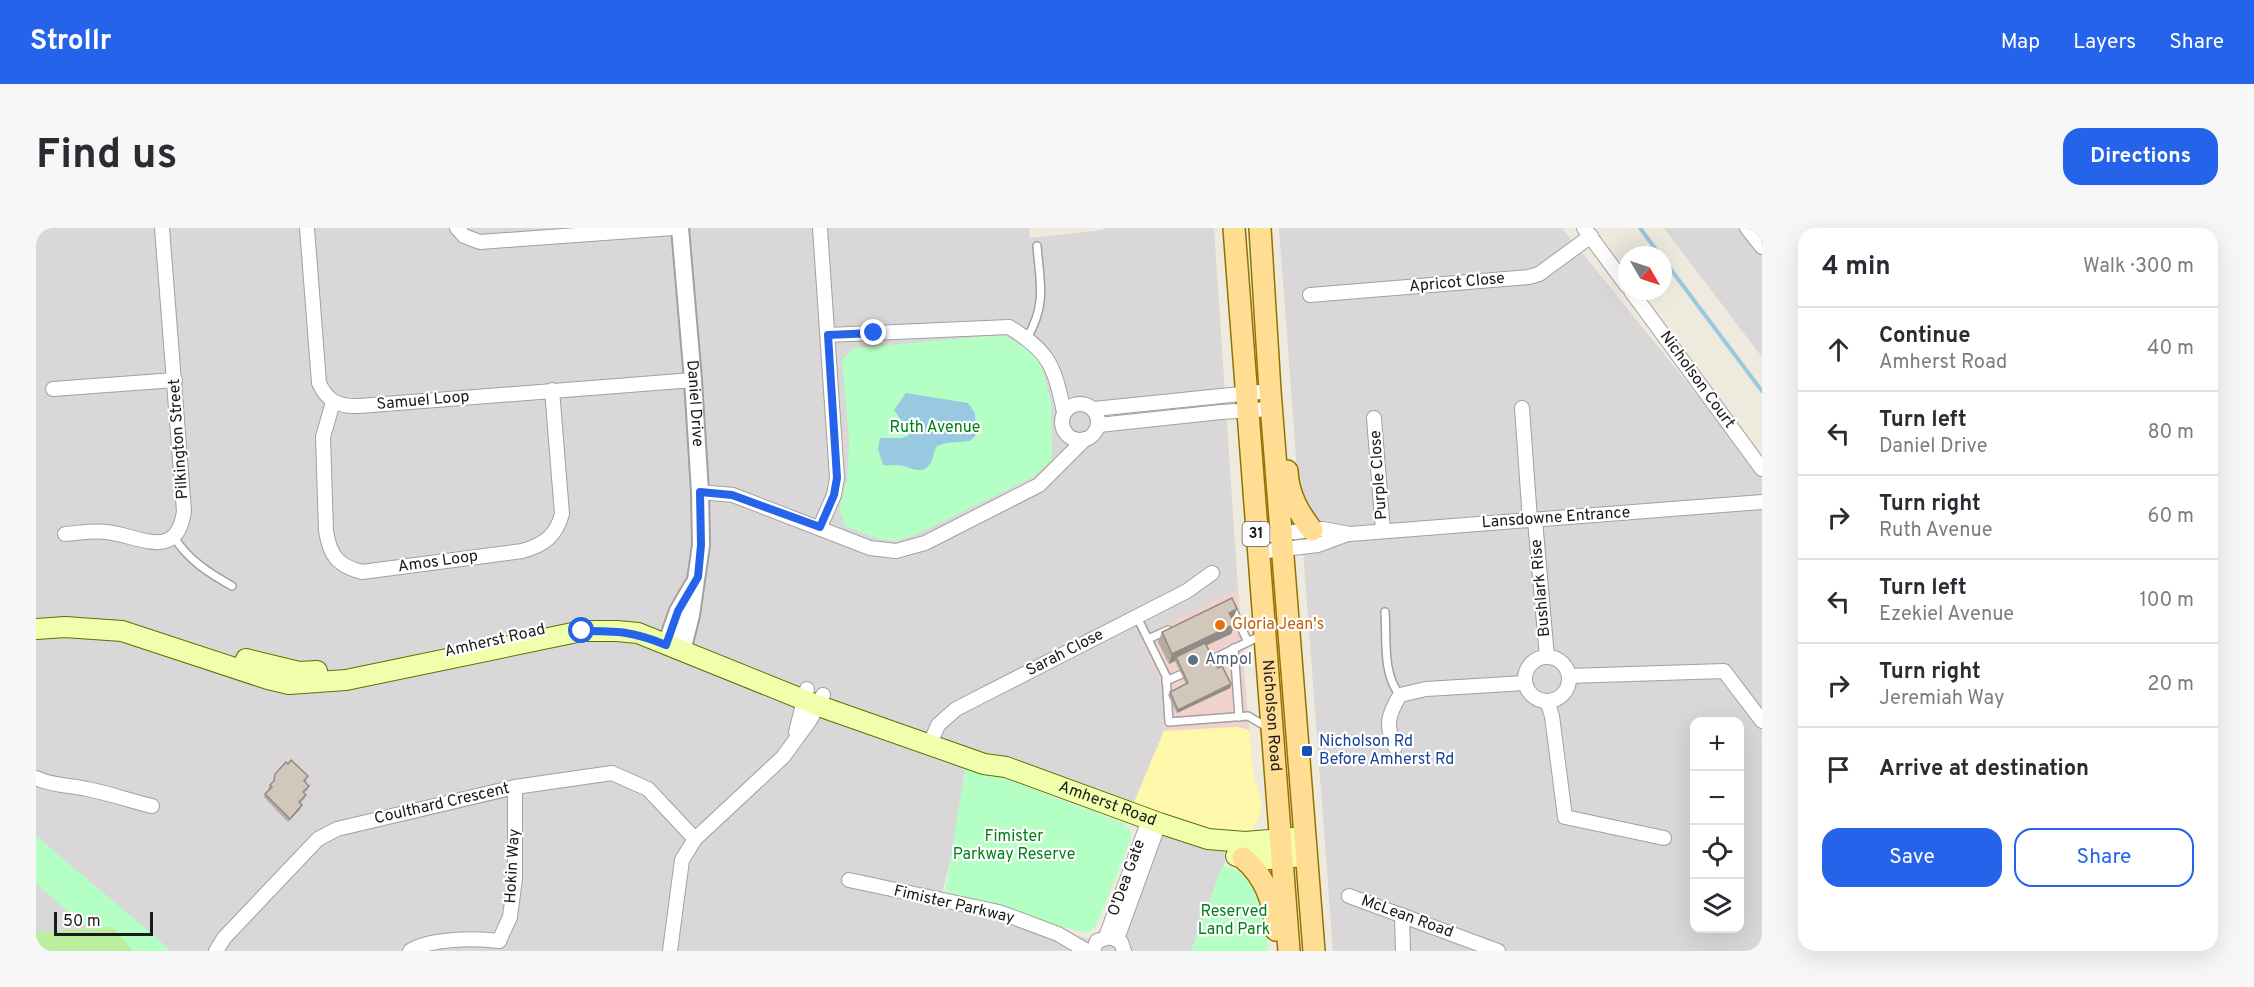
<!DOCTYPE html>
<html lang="en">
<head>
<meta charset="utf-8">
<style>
	body { margin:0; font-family:Overpass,sans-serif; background:#f7f7f7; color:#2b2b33 }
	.controls { position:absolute; right:18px; bottom:18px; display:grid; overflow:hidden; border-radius:12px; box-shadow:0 6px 24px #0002 }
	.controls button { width:54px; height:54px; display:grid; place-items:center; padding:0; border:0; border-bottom:2px solid #e1e1e2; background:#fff; color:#2b2b33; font:30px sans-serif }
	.compass { position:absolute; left:1582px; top:18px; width:54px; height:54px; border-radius:50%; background:#fff; box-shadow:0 6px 24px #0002; rotate:129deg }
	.scale { position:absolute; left:18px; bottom:15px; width:99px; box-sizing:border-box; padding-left:6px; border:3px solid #1a1a1a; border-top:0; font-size:16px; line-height:21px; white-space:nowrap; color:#1a1a1a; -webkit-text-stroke:4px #fff; paint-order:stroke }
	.stop { position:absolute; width:18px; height:18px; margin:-14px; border:4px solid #2563eb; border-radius:50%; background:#fff }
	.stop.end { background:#2563eb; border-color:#fff; box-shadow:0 2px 6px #0008 }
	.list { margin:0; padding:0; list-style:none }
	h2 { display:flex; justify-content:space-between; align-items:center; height:78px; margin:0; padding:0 24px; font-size:26px }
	h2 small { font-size:20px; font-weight:400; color:#7c7c81 }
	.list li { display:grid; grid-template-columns:39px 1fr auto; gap:18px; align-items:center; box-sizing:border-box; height:84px; padding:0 24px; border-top:2px solid #e1e1e2 }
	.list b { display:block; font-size:22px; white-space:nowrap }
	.list p { margin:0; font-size:20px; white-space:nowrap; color:#7c7c81 }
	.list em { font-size:20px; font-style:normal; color:#7c7c81 }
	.actions { display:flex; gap:12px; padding:18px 24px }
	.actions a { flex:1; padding:14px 0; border:2px solid #2563eb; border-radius:18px; text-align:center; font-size:21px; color:#2563eb }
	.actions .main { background:#2563eb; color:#fff }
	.icon { flex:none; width:33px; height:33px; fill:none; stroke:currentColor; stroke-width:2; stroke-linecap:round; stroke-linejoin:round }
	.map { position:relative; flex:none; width:1726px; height:723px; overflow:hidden; border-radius:18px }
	header { display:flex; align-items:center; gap:36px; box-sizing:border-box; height:84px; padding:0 30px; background:#2563eb; color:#fff }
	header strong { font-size:28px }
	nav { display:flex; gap:33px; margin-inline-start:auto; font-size:21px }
	.intro { display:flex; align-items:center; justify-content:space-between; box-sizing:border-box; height:144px; padding:0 36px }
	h1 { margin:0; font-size:42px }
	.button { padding:15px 27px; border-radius:18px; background:#2563eb; color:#fff; font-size:21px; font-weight:700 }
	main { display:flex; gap:36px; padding:0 36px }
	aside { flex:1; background:#fff; border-radius:18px; box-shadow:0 6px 24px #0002 }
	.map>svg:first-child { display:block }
	.residential { fill:#d9d7d7; fill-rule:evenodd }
	.commercial { fill:#f1d1cb }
	.grass { fill:#bbee9d }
	.sand { fill:#fff8ab }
	.park { fill:#b4ffc3 }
	.water { fill:#99c8e1 }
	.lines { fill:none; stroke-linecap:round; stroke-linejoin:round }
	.stream { stroke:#99c8e1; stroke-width:4 }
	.service-casing { stroke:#a1a1a1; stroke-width:10 }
	.minor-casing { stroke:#a1a1a1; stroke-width:16 }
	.tertiary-casing { stroke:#a1a1a1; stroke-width:20 }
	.secondary-casing { stroke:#587300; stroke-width:22 }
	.primary-casing { stroke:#917300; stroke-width:24 }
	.service { stroke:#fff; stroke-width:7 }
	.minor { stroke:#fff; stroke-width:14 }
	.tertiary { stroke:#fff; stroke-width:16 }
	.secondary { stroke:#f0ffab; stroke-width:20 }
	.primary { stroke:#ffdd92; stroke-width:21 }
	.wall { fill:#b4aba1 }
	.shaded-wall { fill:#928b83 }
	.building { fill:#d1c7bb; stroke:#928b83; stroke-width:1.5 }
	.route { stroke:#2563eb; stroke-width:8 }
	.food-dot { fill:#e8710a; stroke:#fff; stroke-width:2 }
	.service-dot { fill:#5c6f8a; stroke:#fff; stroke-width:2 }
	.transit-dot { fill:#1a4fb4; stroke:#fff; stroke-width:2 }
	.labels { text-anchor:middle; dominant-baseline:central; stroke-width:4.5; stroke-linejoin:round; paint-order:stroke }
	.shield { fill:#fff; stroke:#5f5f5f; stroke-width:1.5 }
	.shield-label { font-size:15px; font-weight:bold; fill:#1a1a1a }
	.street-label { font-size:16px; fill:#1a1a1a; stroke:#fff }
	.park-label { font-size:16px; fill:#00801b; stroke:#fff }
	.food-label { font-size:16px; fill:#c56008; stroke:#fff; text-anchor:start }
	.service-label { font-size:16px; fill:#4e5e75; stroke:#fff; text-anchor:start }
	.transit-label { font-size:16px; fill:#164399; stroke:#fff; text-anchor:start }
</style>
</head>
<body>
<header>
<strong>Strollr</strong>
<nav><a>Map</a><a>Layers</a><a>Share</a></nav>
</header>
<div class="intro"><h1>Find us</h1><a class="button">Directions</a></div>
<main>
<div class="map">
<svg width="1726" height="723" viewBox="0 0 1726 723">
	<rect width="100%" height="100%" fill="#eeeade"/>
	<g class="residential">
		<path d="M 0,0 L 993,0 L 994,10 L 1067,2 L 1068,0 L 1178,0 L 1202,361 L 1105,410 L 1125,453 L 1128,503 L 1092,588 L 939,535 L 906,665 L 1052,711 L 1071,697 L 1115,583 L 1186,603 L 1189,634 L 1157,723 L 0,723 Z"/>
		<path d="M 1243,0 L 1526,0 L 1726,247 L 1726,723 L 1297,723 ZM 1658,494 L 1704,494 L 1704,700 L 1658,700 Z"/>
		<path d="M 1628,0 L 1726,0 L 1726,129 Z"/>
	</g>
	<path class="commercial" d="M 1202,361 L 1213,502 L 1202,499 L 1128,503 L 1125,453 L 1105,410 Z"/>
	<path class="grass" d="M 76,699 L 104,723 L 0,723 L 0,704 Z"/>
	<path class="sand" d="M 1202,499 L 1213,502 C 1215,516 1215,536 1218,549 C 1226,573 1230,580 1216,602 C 1176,608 1134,589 1097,577 L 1128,503 Z"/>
	<g class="park">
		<path d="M 967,107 L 988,119 L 1005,135 L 1015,174 L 1016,231 L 996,250 L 881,306 L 860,313 L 842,311 L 809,298 L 803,280 L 811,253 L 813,212 L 806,132 L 817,120 Z"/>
		<path d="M 930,536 L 1087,595 L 1094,601 L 1095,611 L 1060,698 L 1052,705 L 1021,698 L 976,681 L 909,664 Z"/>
		<path d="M 0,608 L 122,711 L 134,723 L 97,723 L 76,699 L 53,701 L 0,656 Z"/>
		<path d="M 1186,638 C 1192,640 1199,641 1204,644 C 1227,657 1231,699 1232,723 L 1155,723 Z"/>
	</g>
	<path class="water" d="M 870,165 L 932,175 L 939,185 L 940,207 L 934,213 L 910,215 L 901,218 C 897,224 898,231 894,236 C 884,249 873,237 861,237 C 856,237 853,238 847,237 L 842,221 L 844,210 L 865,210 L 872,208 L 873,204 L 858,182 Z"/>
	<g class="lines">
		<g class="stream">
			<path d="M 1604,0 L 1624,27"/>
			<path d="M 1627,31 L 1726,163"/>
		</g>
		<g class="service-casing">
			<g id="service">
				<path d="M 991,110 C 1011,76 1004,55 1001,18"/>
				<path d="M 138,309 C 152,332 173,345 196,358"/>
				<path d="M 1195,378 L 1212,414"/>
				<path d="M 1349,384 C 1351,409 1346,447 1364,467"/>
				<path d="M 1101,389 L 1130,448 L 1133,494 L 1212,488 L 1231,499"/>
				<path d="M 1112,411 L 1132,402"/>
				<path d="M 1198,420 L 1203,489"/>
				<path d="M 1175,432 L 1226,407"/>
				<path d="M 1130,453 L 1146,446"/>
			</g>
		</g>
		<g class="minor-casing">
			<g id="minor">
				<path d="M 271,0 L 283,155 C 291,173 303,179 323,178 L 657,152"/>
				<path d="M 421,0 L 428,8 L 444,14 L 637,0"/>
				<path d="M 784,0 L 801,250 L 798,267 L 784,299"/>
				<path d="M 1548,0 L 1591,58"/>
				<path d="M 1711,0 L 1726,19"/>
				<path d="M 1595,63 L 1726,241"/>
				<path d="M 1274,67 L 1493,49 L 1503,46 L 1555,8"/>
				<path d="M 792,107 L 973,99 C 1014,124 1018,138 1028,184"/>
				<path d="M 17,161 L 139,152"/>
				<path d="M 297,174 L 287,209 L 290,303 C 294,328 302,338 326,344 L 486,323 C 508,317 520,308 526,286 L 516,162"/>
				<circle cx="1044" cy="194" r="18"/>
				<path d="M 1486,180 L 1494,292"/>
				<path d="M 1058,181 L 1234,163"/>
				<path d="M 1338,190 L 1347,303"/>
				<path d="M 1063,197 L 1185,184 L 1235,181"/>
				<path d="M 664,264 L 697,267 L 834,320 L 860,323 L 889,315 L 1003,257 L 1049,211"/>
				<path d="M 1499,292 L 1511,429"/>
				<path d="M 29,306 C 43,305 58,302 71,304 C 104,308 141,334 148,283 L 126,0"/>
				<path d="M 1221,308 L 1287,301 L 1314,306 L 1726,274"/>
				<path d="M 1222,324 L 1282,317 L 1312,306"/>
				<circle cx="1511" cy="451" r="22"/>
				<path d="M 1533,448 L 1688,443 L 1726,493"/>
				<path d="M 1511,473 L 1516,488 L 1529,589 L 1628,610"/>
				<path d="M 760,504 L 771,461"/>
				<path d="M 894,516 L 902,497 L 920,481 L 1151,363 L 1176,345"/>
				<path d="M 1359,519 C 1349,497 1352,487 1364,467 L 1390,461 L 1489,455"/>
				<path d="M 0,550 C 16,558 34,557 51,561 C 73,565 94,573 116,578"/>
				<path d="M 813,652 L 963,684 L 1022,706 L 1051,723"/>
				<path d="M 1313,668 L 1462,723"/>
				<path d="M 1366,687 L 1367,723"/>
				<path d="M 1070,709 L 1113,592"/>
				<path d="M 1081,711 L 1123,595"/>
				<path d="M 463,713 L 474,689 L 479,650 L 479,559"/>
				<path d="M 180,723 L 188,710 L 282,611 L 301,601 L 479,559 L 576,545 L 612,561 L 659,611"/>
				<path d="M 374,723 C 394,710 440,710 463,713"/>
				<path d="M 634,723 L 646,632 L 659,611 L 747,529 L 774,492 L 787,467"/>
				<path d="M 1057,723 L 1061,713 L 1074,709 L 1085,714 L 1088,723"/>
			</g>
		</g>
		<g class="tertiary-casing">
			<g id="tertiary">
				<path id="s1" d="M 644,0 L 657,152 L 664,264 L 665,317 L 655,387 L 646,423"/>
				<path d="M 630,417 L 642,383 L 657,357"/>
			</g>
		</g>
		<g class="secondary-casing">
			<g id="secondary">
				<path id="s2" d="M 0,401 L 29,399 L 86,403 L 232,451 L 253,456 L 310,452 L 546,403 L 581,403 L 602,405 L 783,478 L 948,536 L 970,539 L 1123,595 L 1172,611 L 1209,614 L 1269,609"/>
				<path d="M 210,431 L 263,444 L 281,443"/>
				<path d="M 1200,628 L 1220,632 L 1270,628"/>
			</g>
		</g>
		<g class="primary-casing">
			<g id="primary">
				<path id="s3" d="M 1198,0 L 1253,723"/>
				<path d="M 1224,0 L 1234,163 L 1278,723"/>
				<path d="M 1251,243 C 1252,266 1262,284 1276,302"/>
				<path d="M 1207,630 C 1229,648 1238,674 1240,702"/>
			</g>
		</g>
		<use href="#service" class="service"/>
		<use href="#minor" class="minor"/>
		<use href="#tertiary" class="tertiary"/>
		<use href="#secondary" class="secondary"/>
		<use href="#primary" class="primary"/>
	</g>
	<g class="wall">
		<path d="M 1197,391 L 1197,392 L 1199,396 L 1195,406 L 1171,417 L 1182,440 L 1195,456 L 1194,460 L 1141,485 L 1132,467 L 1134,464 L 1150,456 L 1139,433 L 1133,436 L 1122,414 L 1126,404 Z"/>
		<path d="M 239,546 L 271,552 L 269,554 L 272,561 L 268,565 L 269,570 L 264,575 L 264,581 L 252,594 L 228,569 L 229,566 L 233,561 L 232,561 L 234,557 L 237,554 Z"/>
	</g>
	<g class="shaded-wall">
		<path d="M 1201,381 L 1197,391 L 1190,395 L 1193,385 Z"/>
		<path d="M 1199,396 L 1195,406 L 1141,431 L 1140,429 L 1139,433 L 1133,436 L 1136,426 Z"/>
		<path d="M 1195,456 L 1194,460 L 1141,485 L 1142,482 Z"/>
		<path d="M 266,577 L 264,581 L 252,594 L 254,591 Z"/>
	</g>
	<g class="building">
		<path d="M 1196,370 L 1201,381 L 1193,385 L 1199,396 L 1136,426 L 1126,404 Z"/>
		<path d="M 1169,415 L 1182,440 L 1186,438 L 1195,456 L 1142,482 L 1134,464 L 1152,455 L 1140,429 Z"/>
		<path d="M 255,532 L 272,548 L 268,553 L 273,558 L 267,564 L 270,567 L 263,574 L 266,577 L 254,591 L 229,566 L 236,559 L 234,557 L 238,553 L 239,546 L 250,534 L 252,536 Z"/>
	</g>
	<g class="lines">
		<path class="route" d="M 546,403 C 581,403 596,403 630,417 L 642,383 L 662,349 L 665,317 L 664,264 L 696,267 L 784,299 L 798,267 L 801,250 L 792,107 L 838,105"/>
	</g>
	<circle class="food-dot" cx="1184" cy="397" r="6"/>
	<circle class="service-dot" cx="1157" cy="432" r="6"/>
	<rect class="transit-dot" x="1265" y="517" width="12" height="12" rx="3"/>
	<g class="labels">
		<rect class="shield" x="1206.5" y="294" width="27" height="24" rx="4.5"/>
		<g class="shield-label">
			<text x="1220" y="306">31</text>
		</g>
		<g class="street-label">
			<text transform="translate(1421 55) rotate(-5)">Apricot Close</text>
			<text transform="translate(1661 152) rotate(54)">Nicholson Court</text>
			<text transform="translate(387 173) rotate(-5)">Samuel Loop</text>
			<text stroke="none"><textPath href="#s1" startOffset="176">Daniel Drive</textPath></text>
			<text transform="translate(143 211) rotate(-94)">Pilkington Street</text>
			<text transform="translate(1343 247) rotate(-94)">Purple Close</text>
			<text transform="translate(1520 290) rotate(-4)">Lansdowne Entrance</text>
			<text transform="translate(402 334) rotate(-8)">Amos Loop</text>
			<text transform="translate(1505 360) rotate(-95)">Bushlark Rise</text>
			<text transform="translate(459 413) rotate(-13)">Amherst Road</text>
			<text transform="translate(1029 425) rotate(-27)">Sarah Close</text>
			<text stroke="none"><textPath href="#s3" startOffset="489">Nicholson Road</textPath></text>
			<text transform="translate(406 576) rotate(-13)">Coulthard Crescent</text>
			<text stroke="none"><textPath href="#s2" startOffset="1116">Amherst Road</textPath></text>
			<text transform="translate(477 638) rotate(-87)">Hokin Way</text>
			<text transform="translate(1091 650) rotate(-70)">O'Dea Gate</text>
			<text transform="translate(918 677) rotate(13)">Fimister Parkway</text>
			<text transform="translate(1371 689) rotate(20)">McLean Road</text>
		</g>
		<g class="park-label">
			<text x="899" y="200">Ruth Avenue</text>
			<text x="978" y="609">Fimister<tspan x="978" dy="18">Parkway Reserve</tspan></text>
			<text x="1198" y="684">Reserved<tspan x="1198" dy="18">Land Park</tspan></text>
		</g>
		<g class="food-label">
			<text x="1196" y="397">Gloria Jean's</text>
		</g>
		<g class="service-label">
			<text x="1169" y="432">Ampol</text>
		</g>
		<g class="transit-label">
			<text x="1283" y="514">Nicholson Rd<tspan x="1283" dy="18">Before Amherst Rd</tspan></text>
		</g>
	</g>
</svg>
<div class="controls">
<button>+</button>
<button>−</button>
<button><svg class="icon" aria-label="locate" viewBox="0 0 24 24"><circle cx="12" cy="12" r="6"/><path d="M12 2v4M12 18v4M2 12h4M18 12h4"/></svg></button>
<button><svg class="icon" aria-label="layers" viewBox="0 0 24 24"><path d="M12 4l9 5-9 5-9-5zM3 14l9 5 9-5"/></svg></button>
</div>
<svg class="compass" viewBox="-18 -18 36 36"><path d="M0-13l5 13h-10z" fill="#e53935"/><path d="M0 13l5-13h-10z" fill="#7c7c81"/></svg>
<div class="scale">50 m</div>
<div class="stop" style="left:546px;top:403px"></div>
<div class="stop end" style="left:838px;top:105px"></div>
</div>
<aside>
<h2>4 min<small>Walk · 300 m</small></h2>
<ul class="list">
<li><svg class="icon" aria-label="ahead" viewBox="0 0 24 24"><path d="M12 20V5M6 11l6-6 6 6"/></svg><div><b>Continue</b><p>Amherst Road</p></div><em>40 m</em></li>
<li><svg class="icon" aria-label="left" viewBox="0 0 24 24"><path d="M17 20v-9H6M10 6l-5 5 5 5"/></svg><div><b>Turn left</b><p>Daniel Drive</p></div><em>80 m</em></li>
<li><svg class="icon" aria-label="right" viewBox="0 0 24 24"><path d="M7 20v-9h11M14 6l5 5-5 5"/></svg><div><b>Turn right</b><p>Ruth Avenue</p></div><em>60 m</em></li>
<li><svg class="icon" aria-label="left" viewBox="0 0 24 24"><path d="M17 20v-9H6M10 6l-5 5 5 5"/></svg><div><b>Turn left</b><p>Ezekiel Avenue</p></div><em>100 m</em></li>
<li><svg class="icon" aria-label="right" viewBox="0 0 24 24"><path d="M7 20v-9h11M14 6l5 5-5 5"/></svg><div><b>Turn right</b><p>Jeremiah Way</p></div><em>20 m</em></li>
<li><svg class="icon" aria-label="arrive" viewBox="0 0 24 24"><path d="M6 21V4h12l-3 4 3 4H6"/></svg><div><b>Arrive at destination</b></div></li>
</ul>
<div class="actions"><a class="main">Save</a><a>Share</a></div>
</aside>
</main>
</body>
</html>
